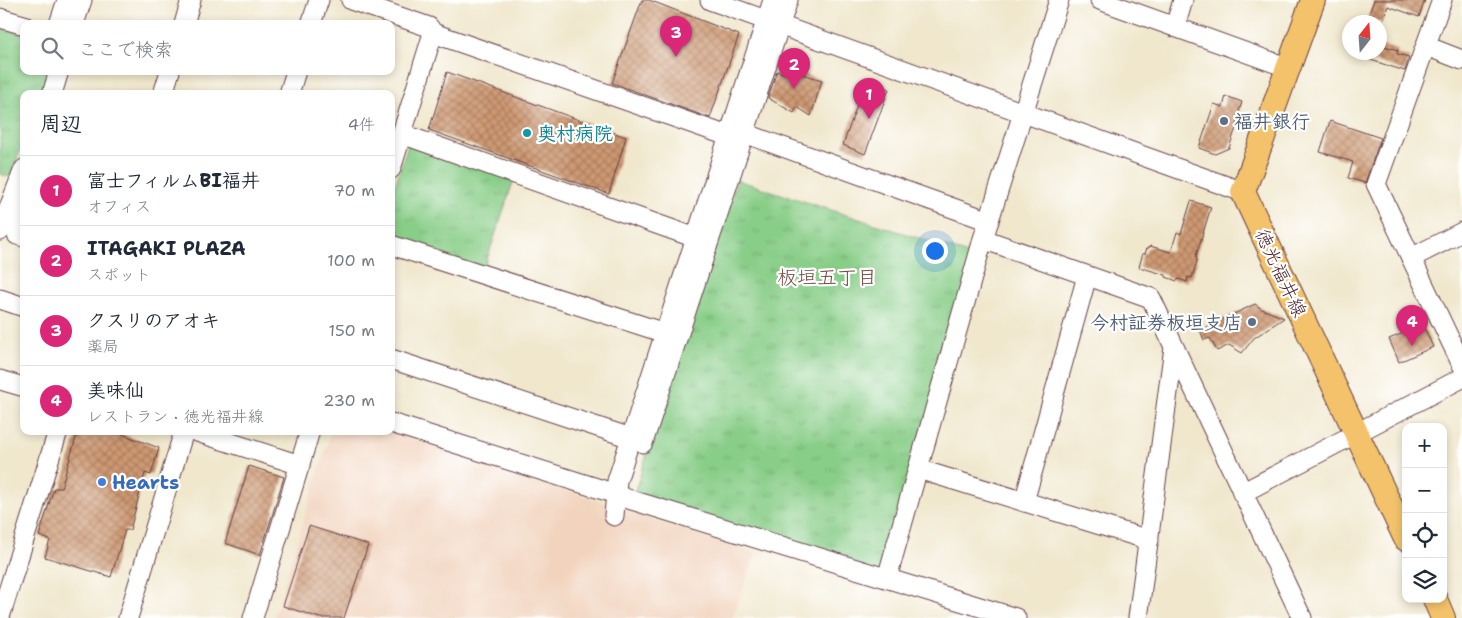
<!DOCTYPE html>
<html lang="ja">
<head>
<meta charset="utf-8">
<style>
	body { margin:0; font-family:"Shantell Sans","Klee One",sans-serif; background:#f2f2f3; color:#1f2937 }
	.controls { position:absolute; right:15px; bottom:15px; display:grid; overflow:hidden; border-radius:10px; box-shadow:0 2px 8px #0003 }
	.controls button { width:45px; height:45px; display:grid; place-items:center; padding:0; border:0; border-bottom:1px solid #e0e1e3; background:#fff; color:#1f2937; font:25px sans-serif }
	.compass { position:absolute; left:1342px; top:15px; width:45px; height:45px; border-radius:50%; background:#fff; box-shadow:0 2px 8px #0003; rotate:17deg }
	.you { position:absolute; left:934px; top:250px; width:18px; height:18px; margin:-12px; border:4px solid #fff; border-radius:50%; background:#1a73e8; box-shadow:0 0 0 8px #1a73e833 }
	.badge { display:grid; place-items:center; width:32px; height:32px; border-radius:50%; background:#db2777; color:#fff; font-size:16px; font-weight:700 }
	.pin { position:absolute; translate:-50% -41px; filter:drop-shadow(0 1px 2px #0008) }
	.pin::after { content:''; position:absolute; top:26px; width:18px; height:15px; background:inherit; clip-path:polygon(0 0,100% 0,50% 100%) }
	.list { margin:0; padding:0; list-style:none }
	h2 { display:flex; justify-content:space-between; align-items:center; height:65px; margin:0; padding:0 20px; font-size:21px }
	h2 small { font-size:16px; font-weight:400; color:#747a83 }
	.list li { display:grid; grid-template-columns:32px 1fr auto; gap:15px; align-items:center; box-sizing:border-box; height:70px; padding:0 20px; border-top:1px solid #e0e1e3 }
	.list b { display:block; font-size:19px; white-space:nowrap }
	.list p { margin:0; font-size:16px; white-space:nowrap; color:#747a83 }
	.list em { font-size:16px; font-style:normal; color:#747a83 }
	.icon { flex:none; width:28px; height:28px; fill:none; stroke:currentColor; stroke-width:2; stroke-linecap:round; stroke-linejoin:round }
	.map { position:relative; flex:none; width:1462px; height:618px; overflow:hidden }
	.search { position:absolute; background:#fff; box-shadow:0 2px 8px #0003; left:20px; top:20px; width:375px; height:55px; display:flex; align-items:center; gap:12px; box-sizing:border-box; padding:0 18px; border-radius:10px; color:#747a83; font-size:19px }
	.panel { position:absolute; background:#fff; box-shadow:0 2px 8px #0003; left:20px; top:90px; width:375px; height:345px; border-radius:10px }
	.map>svg:first-child { display:block }
	.built { fill:#f2d4be }
	.grass { fill:url(#grass-tufts); stroke:#6a765a }
	.building { fill:url(#building-cross-hatch) }
	.lines { fill:none; stroke-linecap:round; stroke-linejoin:round }
	.minor-casing { stroke:#633d43; stroke-width:21 }
	.major-casing { stroke:#633d43; stroke-width:26 }
	.minor { stroke:#fff; stroke-width:19 }
	.major { stroke:#f3c26a; stroke-width:24 }
	.service-dot { fill:#5c6f8a; stroke:#fff; stroke-width:2 }
	.culture-dot { fill:#0f9aa8; stroke:#fff; stroke-width:2 }
	.shop-dot { fill:#3f7fe0; stroke:#fff; stroke-width:2 }
	.labels { text-anchor:middle; dominant-baseline:central; stroke-width:4.5; stroke-linejoin:round; paint-order:stroke }
	.service-label { font-size:19px; font-weight:bold; fill:#4e5e75; stroke:#fff; text-anchor:start }
	.culture-label { font-size:19px; font-weight:bold; fill:#0d838f; stroke:#fff; text-anchor:start }
	.street-label { font-size:19px; fill:#4a1f2b; stroke:#fff }
	.shop-label { font-size:19px; font-weight:bold; fill:#366cbe; stroke:#fff; text-anchor:start }
	.neighbourhood-label { font-size:20px; fill:#784a44; stroke:#fff }
</style>
</head>
<body>
<div class="map">
<svg width="1462" height="618" viewBox="0 0 1462 618">
	<defs>
		<pattern id="grass-tufts" width="24" height="20" patternUnits="userSpaceOnUse" patternTransform="scale(1.25)"><rect width="24" height="20" fill="#89ce88"/><path d="M3 7l-1-3M5 7V3M7 7l1-3M15 17l-1-3M17 17v-4M19 17l1-3" fill="none" stroke="#78b076"/></pattern>
		<pattern id="building-cross-hatch" width="8" height="8" patternUnits="userSpaceOnUse" patternTransform="scale(1.25)"><rect width="8" height="8" fill="#ce9972"/><path d="M0 0l8 8M0 8l8-8" fill="none" stroke="#a97c5e"/></pattern>
	</defs>
	<rect width="100%" height="100%" fill="#fff"/>
	<filter id="ink" filterUnits="userSpaceOnUse"><feTurbulence type="fractalNoise" baseFrequency=".02" numOctaves="2"/><feDisplacementMap in="SourceGraphic" scale="10" xChannelSelector="R" yChannelSelector="G"/><feConvolveMatrix kernelMatrix="1 2 1 2 8 2 1 2 1" color-interpolation-filters="sRGB"/></filter>
	<filter id="wash" filterUnits="userSpaceOnUse"><feTurbulence type="fractalNoise" baseFrequency=".0096" numOctaves="4" result="noise"/><feDisplacementMap in="SourceGraphic" scale="20" xChannelSelector="R" yChannelSelector="G"/><feGaussianBlur stdDeviation="1.12" result="paint"/><feColorMatrix in="noise" values="0 0 0 0 0 0 0 0 0 0 0 0 0 0 0 0 0 1.4 0 .05"/><feComposite in="paint" operator="in"/></filter>
	<g filter="url(#wash)">
		<rect width="100%" height="100%" fill="#f0e7cc"/>
		<path class="built" d="M 331,431 L 391,431 L 756,554 L 732,618 L 274,618 Z"/>
		<g class="grass">
			<path d="M 0,27 L 24,35 L 24,71 L 49,71 L 40,94 L 24,94 L 24,139 L 10,177 L 0,174 Z"/>
			<path d="M 409,142 L 514,179 L 483,271 L 391,241 L 391,198 Z"/>
			<path d="M 737,180 L 978,257 L 887,578 L 632,500 Z"/>
		</g>
		<g id="blocks">
			<g class="building">
				<path d="M 642,0 L 649,0 L 739,35 L 710,118 L 612,83 Z"/>
				<path d="M 1374,0 L 1425,0 L 1419,17 L 1388,6 L 1382,22 L 1366,22 Z"/>
				<path d="M 1380,45 L 1398,50 L 1397,54 L 1409,57 L 1405,71 L 1355,55 L 1356,52 L 1380,52 Z"/>
				<path d="M 777,71 L 796,78 L 799,73 L 822,80 L 811,116 L 797,107 L 794,113 L 768,98 Z"/>
				<path d="M 447,72 L 626,137 L 609,194 L 429,130 Z"/>
				<path d="M 866,80 L 889,89 L 865,154 L 843,145 Z"/>
				<path d="M 1226,96 L 1242,102 L 1237,118 L 1239,119 L 1229,148 L 1215,154 L 1199,148 L 1214,104 L 1223,107 Z"/>
				<path d="M 1330,121 L 1381,138 L 1365,183 L 1348,178 L 1353,162 L 1320,152 Z"/>
				<path d="M 1191,201 L 1211,207 L 1196,256 L 1197,261 L 1192,278 L 1188,277 L 1187,282 L 1179,279 L 1177,281 L 1166,277 L 1166,275 L 1139,267 L 1143,253 L 1145,254 L 1147,248 L 1149,248 L 1150,246 L 1171,252 L 1177,232 L 1181,234 Z"/>
				<path d="M 1255,304 L 1262,309 L 1284,318 L 1254,338 L 1242,353 L 1229,345 L 1217,351 L 1210,338 L 1204,340 L 1200,330 Z"/>
				<path d="M 1423,325 L 1433,347 L 1399,362 L 1389,339 Z"/>
				<path d="M 78,431 L 122,431 L 122,434 L 159,448 L 151,475 L 145,473 L 130,530 L 125,530 L 111,577 L 45,557 L 50,540 L 39,536 L 54,488 L 61,488 Z"/>
				<path d="M 249,466 L 284,477 L 260,555 L 225,543 Z"/>
				<path d="M 309,526 L 368,545 L 344,618 L 320,618 L 283,606 Z"/>
			</g>
		</g>
	</g>
	<g filter="url(#ink)">
		<use href="#blocks" fill-opacity="0" stroke="#633d43" stroke-width="1"/>
		<g class="lines">
			<g class="minor-casing">
				<g id="minor">
					<path d="M 351,0 L 429,27 L 433,33"/>
					<path d="M 710,0 L 1243,192"/>
					<path d="M 1100,0 L 1289,68"/>
					<path d="M 1442,0 L 1376,184 L 1462,365"/>
					<path d="M 0,18 L 24,25"/>
					<path d="M 59,24 L 67,0"/>
					<path d="M 74,24 L 82,0"/>
					<path d="M 184,24 L 191,0"/>
					<path d="M 311,24 L 319,0"/>
					<path d="M 1175,27 L 1183,0"/>
					<path d="M 1426,46 L 1462,60"/>
					<path d="M 52,94 L 59,71"/>
					<path d="M 163,94 L 170,71"/>
					<path d="M 289,94 L 296,71"/>
					<path d="M 744,133 L 989,221"/>
					<path d="M 402,134 L 696,238"/>
					<path d="M 391,169 L 433,33 L 728,136"/>
					<path d="M 23,205 L 15,227 L 17,235 L 24,237"/>
					<path d="M 0,231 L 24,169"/>
					<path d="M 983,239 L 1151,298 L 1302,618"/>
					<path d="M 391,245 L 665,333"/>
					<path d="M 1411,258 L 1462,232"/>
					<path d="M 0,299 L 24,307"/>
					<path d="M 391,359 L 631,438"/>
					<path d="M 0,380 L 24,387"/>
					<path d="M 391,423 L 616,494 L 625,498 L 1016,618"/>
					<path d="M 194,431 L 300,465"/>
					<path d="M 643,443 L 788,0"/>
					<path d="M 918,469 L 1149,540"/>
					<path d="M 1242,493 L 1462,378"/>
					<path d="M 1024,502 L 1087,276"/>
					<path d="M 614,516 L 617,481 L 773,0"/>
					<path d="M 887,578 L 983,239 L 1059,0"/>
					<path d="M 0,617 L 58,431"/>
					<path d="M 128,618 L 184,431"/>
					<path d="M 253,618 L 310,431"/>
					<path d="M 1138,618 L 1174,347"/>
				</g>
			</g>
			<g class="major-casing">
				<g id="major">
					<path d="M 1313,0 L 1243,192 L 1406,539"/>
					<path d="M 1435,599 L 1443,618"/>
				</g>
			</g>
			<use href="#minor" class="minor"/>
			<use href="#major" class="major"/>
		</g>
	</g>
	<g class="service-dot">
		<circle cx="1224" cy="121" r="5"/>
		<circle cx="1252" cy="322" r="5"/>
	</g>
	<circle class="culture-dot" cx="527" cy="133" r="5"/>
	<circle class="shop-dot" cx="102" cy="482" r="5"/>
	<g class="labels">
		<g class="service-label">
			<text x="1234" y="121">福井銀行</text>
			<text x="1242" y="322" text-anchor="end">今村証券板垣支店</text>
		</g>
		<g class="culture-label">
			<text x="537" y="133">奥村病院</text>
		</g>
		<g class="street-label">
			<text transform="translate(1281 273) rotate(65)">徳光福井線</text>
		</g>
		<g class="shop-label">
			<text x="112" y="482">Hearts</text>
		</g>
		<g class="neighbourhood-label">
			<text x="827" y="277">板垣五丁目</text>
		</g>
	</g>
</svg>
<div class="controls">
<button>+</button>
<button>−</button>
<button><svg class="icon" aria-label="locate" viewBox="0 0 24 24"><circle cx="12" cy="12" r="6"/><path d="M12 2v4M12 18v4M2 12h4M18 12h4"/></svg></button>
<button><svg class="icon" aria-label="layers" viewBox="0 0 24 24"><path d="M12 4l9 5-9 5-9-5zM3 14l9 5 9-5"/></svg></button>
</div>
<svg class="compass" viewBox="-18 -18 36 36"><path d="M0-13l5 13h-10z" fill="#e53935"/><path d="M0 13l5-13h-10z" fill="#747a83"/></svg>
<div class="you"></div>
<div class="pin badge" style="left:869px;top:119px">1</div>
<div class="pin badge" style="left:794px;top:89px">2</div>
<div class="pin badge" style="left:676px;top:57px">3</div>
<div class="pin badge" style="left:1412px;top:346px">4</div>
<div class="search"><svg class="icon" aria-label="search" viewBox="0 0 24 24"><circle cx="10" cy="10" r="6"/><path d="M15 15l6 6"/></svg>ここで検索</div>
<section class="panel">
<h2>周辺<small>4件</small></h2>
<ul class="list">
<li><span class="badge">1</span><div><b>富士フィルムBI福井</b><p>オフィス</p></div><em>70 m</em></li>
<li><span class="badge">2</span><div><b>ITAGAKI PLAZA</b><p>スポット</p></div><em>100 m</em></li>
<li><span class="badge">3</span><div><b>クスリのアオキ</b><p>薬局</p></div><em>150 m</em></li>
<li><span class="badge">4</span><div><b>美味仙</b><p>レストラン · 徳光福井線</p></div><em>230 m</em></li>
</ul>
</section>
</div>
</body>
</html>
